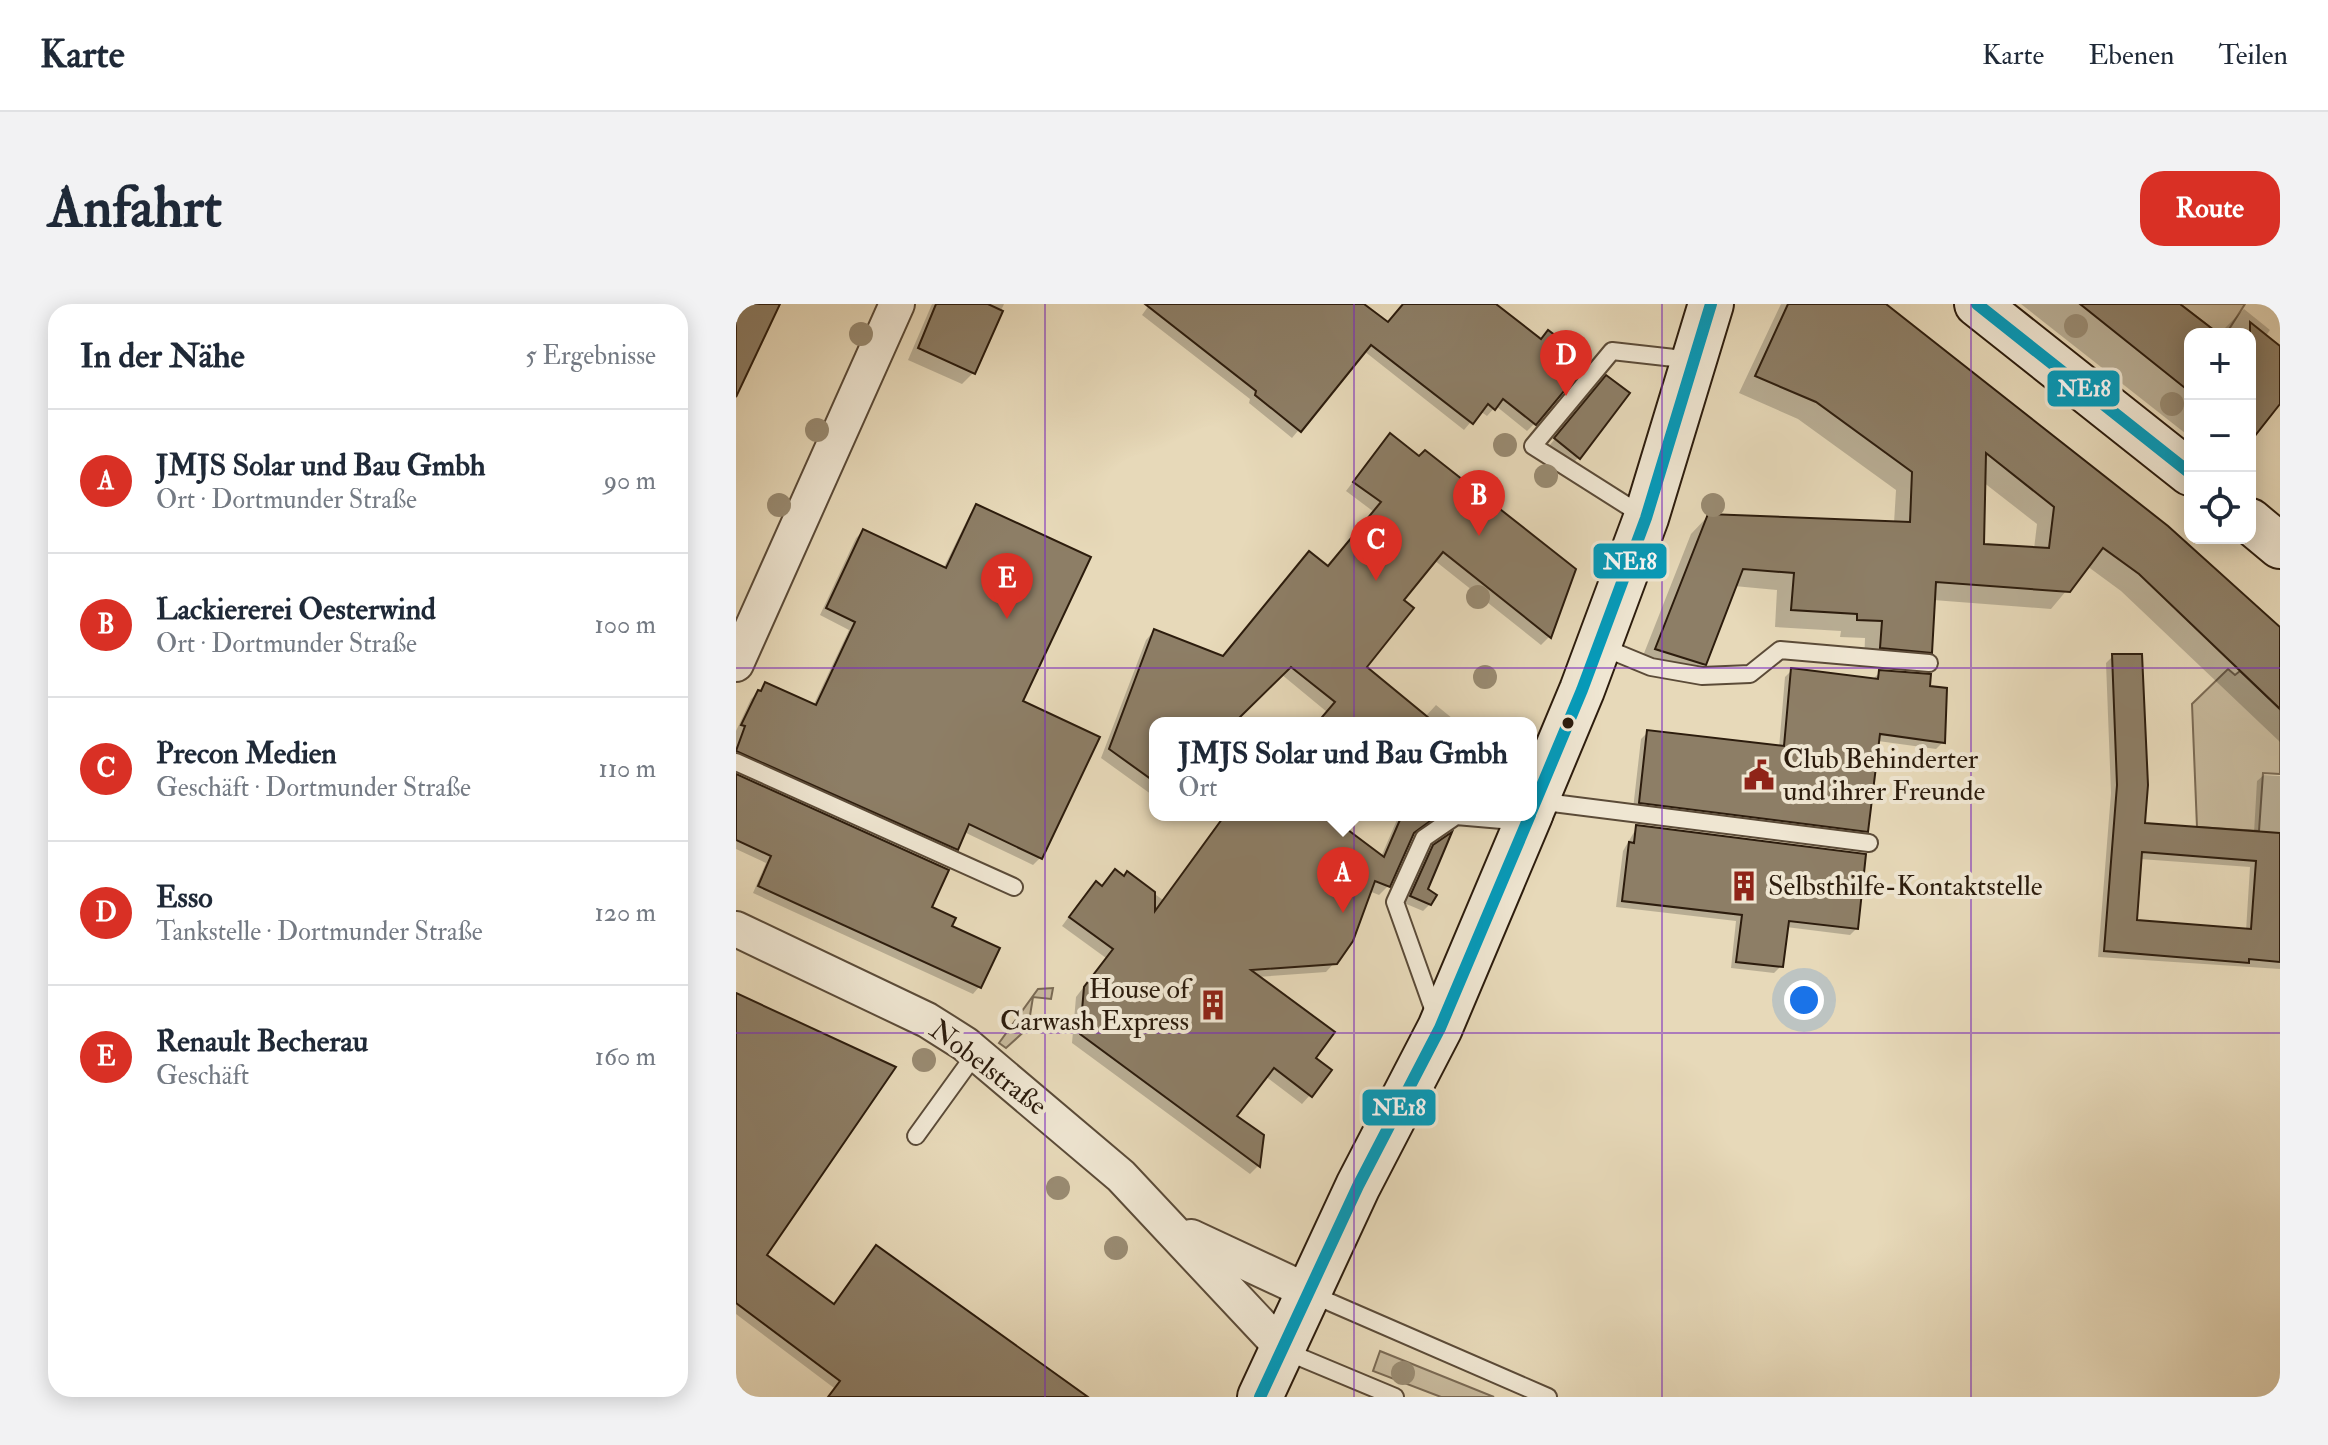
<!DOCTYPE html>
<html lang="de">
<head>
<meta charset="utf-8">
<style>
	body { margin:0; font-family:"IM FELL Double Pica",serif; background:#f2f2f3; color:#1f2937 }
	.controls { position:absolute; right:24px; top:24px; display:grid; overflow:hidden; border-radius:16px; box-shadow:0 4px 20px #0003 }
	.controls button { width:72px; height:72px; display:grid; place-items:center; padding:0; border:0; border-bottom:2px solid #e0e1e3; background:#fff; color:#1f2937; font:40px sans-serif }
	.you { position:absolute; left:1068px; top:696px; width:28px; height:28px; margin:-20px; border:6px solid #fff; border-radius:50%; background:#1a73e8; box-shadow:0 0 0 12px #1a73e833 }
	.badge { display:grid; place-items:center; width:52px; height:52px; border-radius:50%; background:#d93025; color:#fff; font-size:26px; font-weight:700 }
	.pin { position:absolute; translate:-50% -66px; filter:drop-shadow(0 2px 4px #0008) }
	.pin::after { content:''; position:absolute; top:42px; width:28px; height:24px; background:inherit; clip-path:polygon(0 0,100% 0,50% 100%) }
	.popup { position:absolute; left:413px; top:413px; width:388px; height:104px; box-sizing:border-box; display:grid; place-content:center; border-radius:16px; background:#fff; filter:drop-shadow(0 2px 6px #0005); font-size:26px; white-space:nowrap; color:#747a83 }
	.popup b { font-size:30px; color:#1f2937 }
	.popup::after { content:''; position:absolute; left:50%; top:100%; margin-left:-16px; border:16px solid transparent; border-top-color:#fff }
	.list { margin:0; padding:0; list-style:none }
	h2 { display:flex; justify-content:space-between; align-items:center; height:104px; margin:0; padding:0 32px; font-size:34px }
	h2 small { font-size:26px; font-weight:400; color:#747a83 }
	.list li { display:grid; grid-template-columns:52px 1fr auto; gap:24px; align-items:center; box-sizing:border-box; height:144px; padding:0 32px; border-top:2px solid #e0e1e3 }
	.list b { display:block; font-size:30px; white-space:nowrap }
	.list p { margin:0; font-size:26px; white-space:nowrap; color:#747a83 }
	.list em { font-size:26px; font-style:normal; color:#747a83 }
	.icon { flex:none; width:44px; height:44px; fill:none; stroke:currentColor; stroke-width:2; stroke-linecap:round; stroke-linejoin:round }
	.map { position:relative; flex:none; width:1544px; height:1093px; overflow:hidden; border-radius:24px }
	header { display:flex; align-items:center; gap:48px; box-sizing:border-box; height:112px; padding:0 40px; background:#fff; border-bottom:2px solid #e0e1e3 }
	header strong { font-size:38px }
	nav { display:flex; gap:44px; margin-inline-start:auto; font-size:28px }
	.intro { display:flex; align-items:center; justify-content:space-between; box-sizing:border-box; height:192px; padding:0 48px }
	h1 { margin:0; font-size:56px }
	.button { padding:20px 36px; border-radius:24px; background:#d93025; color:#fff; font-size:28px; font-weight:700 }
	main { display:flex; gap:48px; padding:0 48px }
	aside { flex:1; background:#fff; border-radius:24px; box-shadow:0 4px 20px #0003 }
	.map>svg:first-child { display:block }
	.green { fill:#c7b99c; stroke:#7a6a54; stroke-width:2 }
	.shadow { fill:#0003; fill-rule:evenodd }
	.building { fill:#8d7e66; stroke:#2c1c0d; stroke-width:2; fill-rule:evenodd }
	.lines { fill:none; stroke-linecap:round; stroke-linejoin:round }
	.service-casing { stroke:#5b4b38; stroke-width:20 }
	.minor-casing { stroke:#5b4b38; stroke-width:38 }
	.secondary-casing { stroke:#2c1c0d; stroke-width:48 }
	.service { stroke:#efe6d2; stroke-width:16 }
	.minor { stroke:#efe6d2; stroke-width:34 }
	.secondary { stroke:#efe6d2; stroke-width:44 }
	.bus-1-casing { stroke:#efe6d2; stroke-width:18 }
	.bus-1 { stroke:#049bbb; stroke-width:12 }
	.tree { fill:#998b72 }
	.grid { fill:none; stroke:#7b2cbf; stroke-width:2; stroke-opacity:0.55 }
	.bus-dot { fill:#2c1c0d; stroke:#efe6d2; stroke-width:3 }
	.labels { text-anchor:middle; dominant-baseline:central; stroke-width:8; stroke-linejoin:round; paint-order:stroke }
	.poi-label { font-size:28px; fill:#2c1c0d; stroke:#efe6d2; text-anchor:start }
	.street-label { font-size:28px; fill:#2c1c0d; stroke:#efe6d2 }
	.line-badge { stroke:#efe6d2; stroke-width:3 }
	.badge-label { font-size:22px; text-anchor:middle; font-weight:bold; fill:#fff }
</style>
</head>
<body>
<header>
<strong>Karte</strong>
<nav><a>Karte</a><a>Ebenen</a><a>Teilen</a></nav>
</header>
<div class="intro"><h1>Anfahrt</h1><a class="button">Route</a></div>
<main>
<aside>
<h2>In der Nähe<small>5 Ergebnisse</small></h2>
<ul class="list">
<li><span class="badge">A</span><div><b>JMJS Solar und Bau Gmbh</b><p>Ort · Dortmunder Straße</p></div><em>90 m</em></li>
<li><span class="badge">B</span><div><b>Lackiererei Oesterwind</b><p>Ort · Dortmunder Straße</p></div><em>100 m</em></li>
<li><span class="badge">C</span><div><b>Precon Medien</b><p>Geschäft · Dortmunder Straße</p></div><em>110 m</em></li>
<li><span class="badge">D</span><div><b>Esso</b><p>Tankstelle · Dortmunder Straße</p></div><em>120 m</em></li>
<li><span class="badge">E</span><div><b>Renault Becherau</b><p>Geschäft</p></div><em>160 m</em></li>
</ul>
</aside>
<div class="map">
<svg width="1544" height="1093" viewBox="0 0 1544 1093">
	<rect width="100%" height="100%" fill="#e7d9b9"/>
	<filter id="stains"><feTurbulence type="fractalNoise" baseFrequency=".0025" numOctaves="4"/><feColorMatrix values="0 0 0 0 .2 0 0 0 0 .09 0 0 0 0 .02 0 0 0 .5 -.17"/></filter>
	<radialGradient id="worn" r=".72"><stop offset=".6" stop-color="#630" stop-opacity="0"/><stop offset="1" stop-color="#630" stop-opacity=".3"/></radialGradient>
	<g class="green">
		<path d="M 1444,0 L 1509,0 L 1490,30 L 1483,30 Z"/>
		<path d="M 1492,365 L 1499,371 L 1504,367 L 1544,405 L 1544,470 L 1527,469 L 1523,527 L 1461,523 L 1456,400 Z"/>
		<path d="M 317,684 L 315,695 L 297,693 L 292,724 L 270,744 L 263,739 L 302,685 Z"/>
		<path d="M 644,1047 L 758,1093 L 705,1093 L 637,1067 Z"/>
	</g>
	<g class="shadow">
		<path d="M 196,0 L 268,0 L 237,69 L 226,80 L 172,56 Z"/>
		<path d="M 414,0 L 625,0 L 652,20 L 668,0 L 756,0 L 799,119 L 791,127 L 760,102 L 751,112 L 744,107 L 728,126 L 628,47 L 556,134 L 513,99 L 514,95 L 406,11 Z"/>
		<path d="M 1045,0 L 1146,0 L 1544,327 L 1544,438 L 1385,287 L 1351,262 L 1315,305 L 1197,296 L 1194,348 L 1176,365 L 1128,361 L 1129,334 L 1104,333 L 1105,327 L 1039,323 L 1041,286 L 998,282 L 969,360 L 951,377 L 903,362 L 955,230 L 972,212 L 1158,219 L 1160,186 L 1062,115 L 1003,89 ZM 1247,178 L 1301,220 L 1298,245 L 1246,242 Z"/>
		<path d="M 1285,0 L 1441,0 L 1480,30 L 1454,30 L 1454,133 Z"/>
		<path d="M 1508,5 L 1534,26 L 1529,33 L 1544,44 L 1544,97 L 1514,135 L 1514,30 L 1483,30 Z"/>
		<path d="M 864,80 L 843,153 L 836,160 L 813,142 Z"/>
		<path d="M 645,141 L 837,266 L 813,333 L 805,341 L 698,256 L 666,296 L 628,364 L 689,413 L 700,401 L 722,419 L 582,419 L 591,408 L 545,370 L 495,419 L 419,419 L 419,493 L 365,454 L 410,336 L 418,327 L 486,354 L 592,264 L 638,208 L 610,187 Z"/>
		<path d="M 241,202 L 285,398 L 304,554 L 297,561 L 228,528 L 213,552 L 0,456 L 0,427 L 15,395 L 30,380 L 77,402 L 113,326 L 84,311 L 120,234 L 127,227 L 207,265 L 234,210 Z"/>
		<path d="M 1377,352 L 1407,521 L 1518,529 L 1521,477 L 1528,471 L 1544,472 L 1544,665 L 1362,653 L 1375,489 L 1370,359 ZM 1404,555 L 1514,563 L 1510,627 L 1399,617 Z"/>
		<path d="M 1056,366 L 1137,375 L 1144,368 L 1207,438 L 1200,445 L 1142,437 L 1130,527 L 1124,534 L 897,505 L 905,435 L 912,428 L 1043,444 L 1049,373 Z"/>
		<path d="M 0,472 L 213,623 L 243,683 L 237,690 L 17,589 L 30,559 L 0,545 Z"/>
		<path d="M 463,511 L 588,511 L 645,553 L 663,511 L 699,511 L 675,531 L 652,582 L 643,591 L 633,587 L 599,658 L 590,668 L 521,673 L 578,754 L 574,791 L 566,800 L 529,772 L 499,812 L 526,832 L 522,862 L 514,870 L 336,739 L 340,693 L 370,654 L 326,622 L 351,588 L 391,570 L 427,596 L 486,515 Z"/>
		<path d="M 901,523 L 1120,625 L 1114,631 L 1050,623 L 1045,662 L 1038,669 L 995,664 L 1000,617 L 880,603 L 887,547 Z"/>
		<path d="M 698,543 L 690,586 L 694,600 L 687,607 L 668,599 L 690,550 Z"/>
		<path d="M 0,691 L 28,952 L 97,1002 L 348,1093 L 92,1093 L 98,1084 L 0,1010 Z"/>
	</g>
	<g class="building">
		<path d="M 0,0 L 44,0 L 0,93 Z"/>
		<path d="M 200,0 L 252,0 L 267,7 L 239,70 L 182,44 Z"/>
		<path d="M 409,0 L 628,0 L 652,18 L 667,0 L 760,0 L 805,35 L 812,26 L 853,57 L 800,121 L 767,95 L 759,106 L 752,100 L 737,120 L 635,41 L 565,128 L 519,91 L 520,87 Z"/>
		<path d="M 1052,0 L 1150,0 L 1432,222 L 1544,323 L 1544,405 L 1403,270 L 1367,244 L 1334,288 L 1200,278 L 1196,349 L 1144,344 L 1146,317 L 1121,316 L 1121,310 L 1055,306 L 1058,269 L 1007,265 L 970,361 L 919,345 L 972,210 L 1174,218 L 1176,168 L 1080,98 L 1019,72 ZM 1250,149 L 1318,203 L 1313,244 L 1248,240 Z"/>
		<path d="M 1344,0 L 1444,0 L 1483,30 L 1454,30 L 1454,88 Z"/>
		<path d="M 1514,18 L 1544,42 L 1544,100 L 1514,138 Z"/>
		<path d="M 870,71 L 894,89 L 844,155 L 818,134 Z"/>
		<path d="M 654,129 L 683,152 L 689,146 L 840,265 L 815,334 L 707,248 L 668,296 L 678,304 L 631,363 L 699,419 L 581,419 L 599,398 L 555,363 L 498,419 L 419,419 L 419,478 L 373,445 L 418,325 L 487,352 L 573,247 L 592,262 L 645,198 L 617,178 Z"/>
		<path d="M 240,200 L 355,253 L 287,397 L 364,433 L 306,555 L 233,520 L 222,546 L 0,447 L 9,422 L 5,421 L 22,386 L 25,387 L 29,378 L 80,401 L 119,318 L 90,304 L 127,225 L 210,264 Z"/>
		<path d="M 1376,350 L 1406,350 L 1412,481 L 1409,519 L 1544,529 L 1544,658 L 1513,655 L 1513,659 L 1368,647 L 1381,481 ZM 1406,548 L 1520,557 L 1515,625 L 1401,616 Z"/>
		<path d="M 1055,364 L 1142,375 L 1143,366 L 1195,370 L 1194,382 L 1211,384 L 1209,439 L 1144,430 L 1132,528 L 903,499 L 911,426 L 1048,442 Z"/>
		<path d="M 0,470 L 213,566 L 196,603 L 220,614 L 216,622 L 264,644 L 245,684 L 22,582 L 35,552 L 0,536 Z"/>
		<path d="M 489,511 L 592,511 L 648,553 L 666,511 L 701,512 L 678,529 L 654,583 L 639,577 L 617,637 L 601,660 L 515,666 L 599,728 L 580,754 L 596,766 L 576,793 L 538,764 L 501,812 L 528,831 L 524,863 L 344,730 L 348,683 L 377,645 L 333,613 L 360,577 L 366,582 L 379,565 L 388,572 L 391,567 L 419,588 L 419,607 Z"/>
		<path d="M 900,521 L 1130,550 L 1122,625 L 1053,617 L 1047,663 L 1000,658 L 1006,611 L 886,597 L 893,538 L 898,539 Z"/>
		<path d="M 716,528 L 692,585 L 701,591 L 695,601 L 674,592 L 697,541 Z"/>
		<path d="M 0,689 L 160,763 L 31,951 L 98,1000 L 140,941 L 352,1093 L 92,1093 L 104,1077 L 0,999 Z"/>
	</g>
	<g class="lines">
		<g class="service-casing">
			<g id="service">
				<path d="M 909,213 L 797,142 L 876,47 L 956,56"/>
				<path d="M 864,342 L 915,363 L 966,372 L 1014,370 L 1044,346 L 1193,359"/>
				<path d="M 0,458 L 278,583"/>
				<path d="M 801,497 L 1133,539"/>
				<path d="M 700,713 L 659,598 L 688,534 L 720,512 L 789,518"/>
				<path d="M 180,832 L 240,749"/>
				<path d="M 575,990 L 812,1093"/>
				<path d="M 549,1047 L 659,1093"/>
			</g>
		</g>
		<g class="minor-casing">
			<g id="minor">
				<path d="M 0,360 L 161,0"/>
				<path d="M 0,625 L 191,716 L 229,740 L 385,872 L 548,1046"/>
				<path d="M 455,933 L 573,988"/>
			</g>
		</g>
		<g class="secondary-casing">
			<g id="secondary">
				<path d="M 1241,0 L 1454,169"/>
				<path d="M 1514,217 L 1544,242"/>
				<path d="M 795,508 L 846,386 L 910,214 L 975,0"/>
				<path d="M 524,1093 L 622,882 L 704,724 L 794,511"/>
			</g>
		</g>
		<use href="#service" class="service"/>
		<use href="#minor" class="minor"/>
		<use href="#secondary" class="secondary"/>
		<g class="bus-1-casing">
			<g id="bus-1">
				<path d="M 1241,0 L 1454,169"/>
				<path d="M 795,508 L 846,386 L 910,214 L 975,0"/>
				<path d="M 524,1093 L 622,882 L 704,724 L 794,511"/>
			</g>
		</g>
		<use href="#bus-1" class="bus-1"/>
	</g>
	<g class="tree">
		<circle cx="1340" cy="22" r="12"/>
		<circle cx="125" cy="30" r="12"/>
		<circle cx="1436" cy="100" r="12"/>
		<circle cx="81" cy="126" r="12"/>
		<circle cx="769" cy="141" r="12"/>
		<circle cx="810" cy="172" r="12"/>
		<circle cx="43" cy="201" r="12"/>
		<circle cx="977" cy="201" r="12"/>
		<circle cx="742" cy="293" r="12"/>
		<circle cx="749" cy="373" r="12"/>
		<circle cx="188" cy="756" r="12"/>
		<circle cx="322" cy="884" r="12"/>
		<circle cx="380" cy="944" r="12"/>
		<circle cx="667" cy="1069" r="12"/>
	</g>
	<path class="grid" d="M 309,0 L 309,1093M 618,0 L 618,1093M 926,0 L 926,1093M 1235,0 L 1235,1093M 0,364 L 1544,364M 0,729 L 1544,729"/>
	<defs>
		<g id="civic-bare" transform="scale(2.4)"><path d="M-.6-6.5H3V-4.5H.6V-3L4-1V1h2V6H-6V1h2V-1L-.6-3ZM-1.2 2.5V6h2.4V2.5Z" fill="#8f2418" stroke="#efe6d2" stroke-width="2.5" paint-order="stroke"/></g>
		<g id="building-bare" transform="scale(2.4)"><path d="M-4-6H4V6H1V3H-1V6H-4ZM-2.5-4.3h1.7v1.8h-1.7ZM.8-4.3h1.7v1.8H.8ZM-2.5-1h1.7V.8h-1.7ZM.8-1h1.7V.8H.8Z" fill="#8f2418" stroke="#efe6d2" stroke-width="2.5" paint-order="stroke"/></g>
	</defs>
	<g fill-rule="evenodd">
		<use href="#civic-bare" x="1023" y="471"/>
		<use href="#building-bare" x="1008" y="582"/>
		<use href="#building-bare" x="477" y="701"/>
	</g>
	<circle class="bus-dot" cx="832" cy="419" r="7"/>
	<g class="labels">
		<g class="poi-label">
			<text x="1047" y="455">Club Behinderter<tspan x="1047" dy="32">und ihrer Freunde</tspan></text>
			<text x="1032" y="582">Selbsthilfe-Kontaktstelle</text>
			<text x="453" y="685" text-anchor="end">House of<tspan x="453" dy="32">Carwash Express</tspan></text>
		</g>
		<g class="street-label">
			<text transform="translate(252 764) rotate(37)">Nobelstraße</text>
		</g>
	</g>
	<g class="line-badge">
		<rect x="1310" y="65" width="75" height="39" rx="8" fill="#049bbb"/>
		<rect x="856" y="238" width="76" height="38" rx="8" fill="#049bbb"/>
		<rect x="625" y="784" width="76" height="39" rx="8" fill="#049bbb"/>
	</g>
	<g class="badge-label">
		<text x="1348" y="92">NE18</text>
		<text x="894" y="265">NE18</text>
		<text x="663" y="811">NE18</text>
	</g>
	<rect width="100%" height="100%" filter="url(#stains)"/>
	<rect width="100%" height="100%" fill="url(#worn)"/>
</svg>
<div class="controls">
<button>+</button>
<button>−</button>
<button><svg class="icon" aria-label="locate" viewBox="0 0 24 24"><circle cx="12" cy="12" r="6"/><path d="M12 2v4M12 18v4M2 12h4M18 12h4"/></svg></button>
</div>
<div class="you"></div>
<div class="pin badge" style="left:607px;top:609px">A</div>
<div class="popup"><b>JMJS Solar und Bau Gmbh</b>Ort</div>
<div class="pin badge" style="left:743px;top:232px">B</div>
<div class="pin badge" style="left:640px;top:277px">C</div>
<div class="pin badge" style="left:830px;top:92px">D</div>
<div class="pin badge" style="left:271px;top:315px">E</div>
</div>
</main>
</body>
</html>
